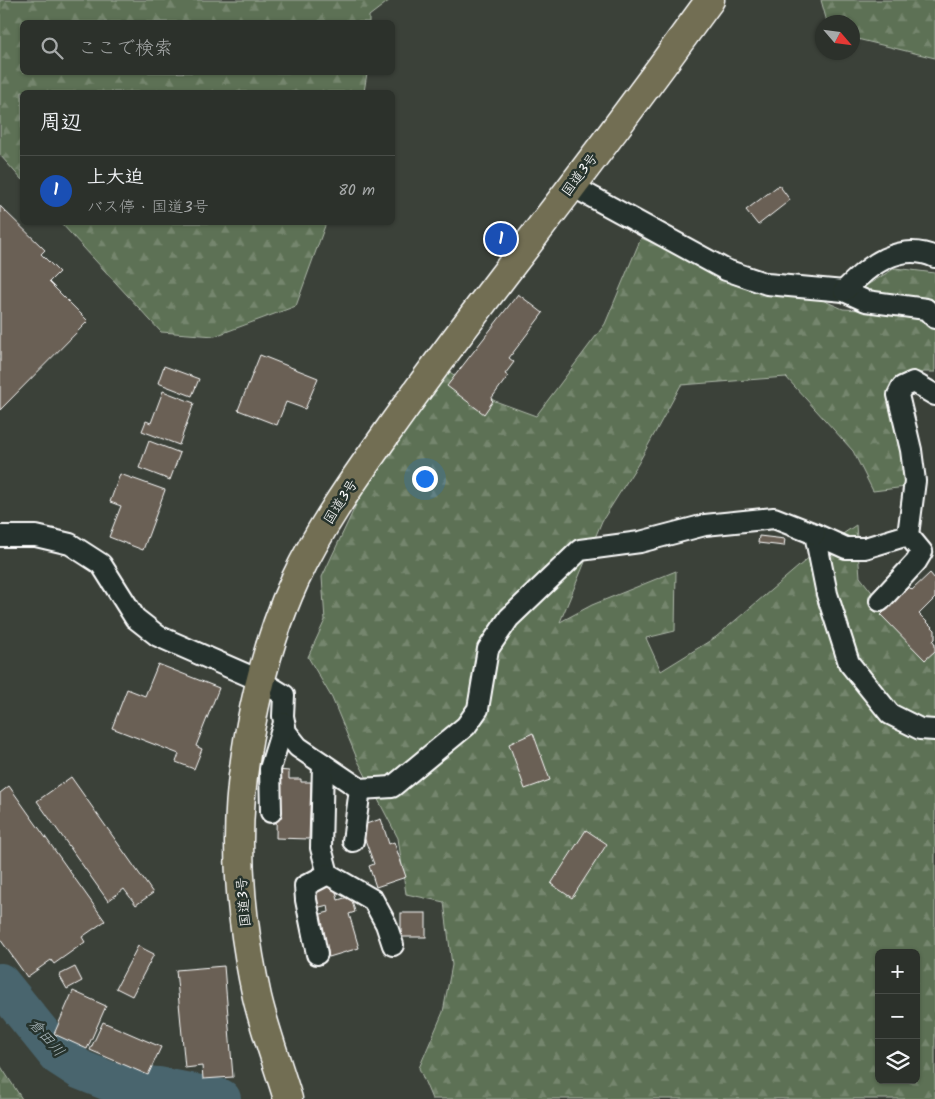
<!DOCTYPE html>
<html lang="ja">
<head>
<meta charset="utf-8">
<style>
	body { margin:0; font-family:Kalam,"Klee One",sans-serif; background:#343933; color:#f1f3f6 }
	.controls { position:absolute; right:15px; bottom:15px; display:grid; overflow:hidden; border-radius:8px; box-shadow:0 1px 4px #0004 }
	.controls button { width:45px; height:45px; display:grid; place-items:center; padding:0; border:0; border-bottom:1px solid #484c47; background:#2c312b; color:#f1f3f6; font:25px sans-serif }
	.compass { position:absolute; left:815px; top:15px; width:45px; height:45px; border-radius:50%; background:#2c312b; box-shadow:0 1px 4px #0004; rotate:118deg }
	.you { position:absolute; left:424px; top:478px; width:18px; height:18px; margin:-12px; border:4px solid #fff; border-radius:50%; background:#1a73e8; box-shadow:0 0 0 8px #1a73e833 }
	.badge { display:grid; place-items:center; width:32px; height:32px; border-radius:50%; background:#e69b98; color:#fff; font-size:16px; font-weight:700 }
	.pin { position:absolute; translate:-50% -50%; border:2px solid #fff; box-shadow:0 1px 5px #0006 }
	.list { margin:0; padding:0; list-style:none }
	h2 { display:flex; justify-content:space-between; align-items:center; height:65px; margin:0; padding:0 20px; font-size:21px }
	h2 small { font-size:16px; font-weight:400; color:#a6a9a9 }
	.list li { display:grid; grid-template-columns:32px 1fr auto; gap:15px; align-items:center; box-sizing:border-box; height:70px; padding:0 20px; border-top:1px solid #484c47 }
	.list b { display:block; font-size:19px; white-space:nowrap }
	.list p { margin:0; font-size:16px; white-space:nowrap; color:#a6a9a9 }
	.list em { font-size:16px; font-style:normal; color:#a6a9a9 }
	.icon { flex:none; width:28px; height:28px; fill:none; stroke:currentColor; stroke-width:2; stroke-linecap:round; stroke-linejoin:round }
	.map { position:relative; flex:none; width:935px; height:1099px; overflow:hidden }
	.search { position:absolute; background:#2c312b; box-shadow:0 1px 4px #0004; left:20px; top:20px; width:375px; height:55px; display:flex; align-items:center; gap:12px; box-sizing:border-box; padding:0 18px; border-radius:8px; color:#a6a9a9; font-size:19px }
	.panel { position:absolute; background:#2c312b; box-shadow:0 1px 4px #0004; left:20px; top:90px; width:375px; height:135px; border-radius:8px }
	.map>svg:first-child { display:block }
	.forest { fill:url(#forest-firs); stroke:#aeb8aa; fill-rule:evenodd }
	.lines { fill:none; stroke-linecap:round; stroke-linejoin:round }
	.river { stroke:#48656e; stroke-width:40 }
	.building { fill:#6b6155; stroke:#fff }
	.street-casing { stroke:#fff; stroke-width:24 }
	.highway-casing { stroke:#fff; stroke-width:31 }
	.street { stroke:#26332d; stroke-width:20 }
	.highway { stroke:#726e52; stroke-width:28 }
	.labels { text-anchor:middle; dominant-baseline:central; stroke-width:5; stroke-linejoin:round; paint-order:stroke }
	.street-label { font-size:14px; fill:#fff; stroke:#26332d }
	.water-label { font-size:15px; font-style:italic; fill:#adbabe; stroke:#26332d }
</style>
</head>
<body>
<div class="map">
<svg width="935" height="1099" viewBox="0 0 935 1099">
	<defs>
		<pattern id="forest-firs" width="22" height="20" patternUnits="userSpaceOnUse" patternTransform="scale(1.25)"><rect width="22" height="20" fill="#5d7154"/><path d="M5 1l3.5 6h-7zM16 11l3.5 6h-7z" fill="#75866e"/></pattern>
	</defs>
	<rect width="100%" height="100%" fill="#3b4139"/>
	<filter id="ink" filterUnits="userSpaceOnUse"><feTurbulence type="fractalNoise" baseFrequency=".02" numOctaves="2"/><feDisplacementMap in="SourceGraphic" scale="10" xChannelSelector="R" yChannelSelector="G"/><feConvolveMatrix kernelMatrix="1 2 1 2 8 2 1 2 1" color-interpolation-filters="sRGB"/></filter>
	<g filter="url(#ink)">
		<g class="forest">
			<path d="M 0,0 L 390,0 L 369,16 L 369,22 L 22,22 L 22,72 L 367,73 L 364,92 L 22,92 L 22,180 L 0,155 Z"/>
			<path d="M 821,0 L 935,0 L 935,58 L 853,38 L 852,22 L 827,22 Z"/>
			<path d="M 61,223 L 326,223 L 296,306 L 215,336 L 161,332 Z"/>
			<path d="M 641,238 L 738,278 L 813,296 L 843,309 L 897,312 L 921,316 L 935,325 L 935,372 L 924,372 L 908,376 L 904,448 L 906,487 L 873,491 L 853,451 L 786,377 L 681,385 L 638,464 L 602,521 L 560,622 L 592,605 L 676,571 L 675,631 L 646,638 L 661,671 L 716,637 L 812,555 L 856,525 L 860,577 L 896,623 L 935,652 L 935,1099 L 432,1099 L 419,1068 L 443,1012 L 452,965 L 444,902 L 406,894 L 398,838 L 358,761 L 332,698 L 308,657 L 325,620 L 322,577 L 372,471 L 448,371 L 495,401 L 536,416 L 605,324 ZM 879,953 L 916,953 L 916,1080 L 879,1080 Z"/>
			<path d="M 895,268 L 935,273 L 935,308 L 868,296 L 864,287 Z"/>
			<path d="M 0,1065 L 22,1099 L 0,1099 Z"/>
		</g>
		<g class="lines">
			<path class="river" d="M 0,983 L 58,1055 L 81,1070 L 116,1084 L 158,1087 L 221,1099"/>
		</g>
		<g class="building">
			<path d="M 779,185 L 790,200 L 758,225 L 746,210 Z"/>
			<path d="M 0,206 L 45,250 L 41,254 L 59,272 L 49,282 L 88,321 L 0,410 Z"/>
			<path d="M 518,294 L 543,313 L 509,358 L 514,362 L 505,374 L 508,376 L 491,399 L 493,401 L 484,414 L 447,386 Z"/>
			<path d="M 260,355 L 318,378 L 305,409 L 286,402 L 277,425 L 238,410 Z"/>
			<path d="M 164,366 L 199,379 L 192,396 L 158,383 Z"/>
			<path d="M 163,391 L 194,403 L 179,445 L 142,431 L 146,421 L 151,423 Z"/>
			<path d="M 149,441 L 180,453 L 170,480 L 139,468 Z"/>
			<path d="M 120,474 L 165,490 L 143,550 L 109,537 L 121,506 L 110,502 Z"/>
			<path d="M 759,536 L 785,539 L 784,546 L 758,543 Z"/>
			<path d="M 930,573 L 935,579 L 935,598 L 919,614 L 935,630 L 935,639 L 933,641 L 935,644 L 935,651 L 925,660 L 881,615 L 909,587 L 912,590 Z"/>
			<path d="M 158,664 L 219,688 L 196,746 L 202,749 L 194,769 L 176,762 L 179,754 L 112,728 L 127,689 L 145,696 Z"/>
			<path d="M 533,733 L 550,780 L 525,789 L 509,744 Z"/>
			<path d="M 277,770 L 289,771 L 289,779 L 301,779 L 301,782 L 311,782 L 309,839 L 276,838 Z"/>
			<path d="M 71,777 L 153,893 L 136,905 L 124,889 L 108,901 L 37,801 Z"/>
			<path d="M 9,786 L 105,921 L 82,937 L 85,942 L 54,964 L 51,960 L 27,977 L 0,939 L 0,793 Z"/>
			<path d="M 381,819 L 389,844 L 394,842 L 406,877 L 376,887 L 369,866 L 374,864 L 360,826 Z"/>
			<path d="M 586,830 L 607,844 L 572,898 L 551,884 Z"/>
			<path d="M 333,880 L 338,900 L 351,896 L 355,912 L 349,914 L 359,948 L 329,957 L 317,915 L 329,912 L 328,905 L 316,908 L 310,887 Z"/>
			<rect x="401" y="913" width="25" height="24"/>
			<path d="M 138,946 L 154,954 L 132,996 L 116,988 Z"/>
			<path d="M 224,966 L 233,1077 L 203,1079 L 202,1066 L 185,1068 L 176,970 Z"/>
			<path d="M 75,967 L 82,981 L 67,989 L 59,975 Z"/>
			<path d="M 73,991 L 106,1006 L 87,1049 L 54,1034 Z"/>
			<path d="M 103,1022 L 161,1047 L 148,1075 L 90,1050 Z"/>
		</g>
		<g class="lines">
			<g class="street-casing">
				<g id="street">
					<path d="M 572,186 L 726,270 L 767,284 L 844,291 L 866,301 L 926,309 L 935,318"/>
					<path d="M 844,291 C 868,266 899,241 935,257"/>
					<path d="M 908,535 L 865,548 L 846,548 L 815,534 L 827,594 L 849,663 L 890,714 L 920,729 L 935,730"/>
					<path d="M 0,536 L 36,536 L 70,544 L 101,564 L 135,618 L 158,636 L 261,681 L 284,695 L 283,716 L 286,732 L 298,747 L 360,789 L 392,787 L 466,726 L 478,709 L 488,649 L 509,618 L 580,550 L 640,542 L 705,525 L 774,518 L 815,534"/>
					<path d="M 880,601 L 916,562 L 922,552 L 908,535 L 915,481 L 911,450 L 898,395 L 902,387 L 913,382 L 935,395"/>
					<path d="M 323,764 L 321,848 L 328,874 L 373,900 L 386,924 L 393,945"/>
					<path d="M 271,812 L 270,769 L 284,723"/>
					<path d="M 353,841 L 360,789"/>
					<path d="M 317,954 L 306,900 L 305,886 L 328,874"/>
				</g>
			</g>
			<g class="highway-casing">
				<path id="highway" d="M 288,1099 C 278,1065 265,1031 257,997 C 246,947 239,894 239,842 C 239,760 261,654 295,580 C 319,529 352,482 384,437 C 424,380 465,326 507,271 C 576,182 644,91 710,0"/>
			</g>
			<use href="#street" class="street"/>
			<use href="#highway" class="highway"/>
		</g>
	</g>
	<g class="labels">
		<g class="street-label">
			<text transform="translate(580 175) rotate(-53)">国道3号</text>
			<text transform="translate(341 502) rotate(-57)">国道3号</text>
			<text transform="translate(244 902) rotate(-95)">国道3号</text>
		</g>
		<g class="water-label">
			<text transform="translate(46 1038) rotate(49)">倉田川</text>
		</g>
	</g>
</svg>
<div class="controls">
<button>+</button>
<button>−</button>
<button><svg class="icon" aria-label="layers" viewBox="0 0 24 24"><path d="M12 4l9 5-9 5-9-5zM3 14l9 5 9-5"/></svg></button>
</div>
<svg class="compass" viewBox="-18 -18 36 36"><path d="M0-13l5 13h-10z" fill="#e53935"/><path d="M0 13l5-13h-10z" fill="#a6a9a9"/></svg>
<div class="you"></div>
<div class="pin badge" style="left:501px;top:239px;background:#1a4fb4">1</div>
<div class="search"><svg class="icon" aria-label="search" viewBox="0 0 24 24"><circle cx="10" cy="10" r="6"/><path d="M15 15l6 6"/></svg>ここで検索</div>
<section class="panel">
<h2>周辺<small></small></h2>
<ul class="list">
<li><span class="badge" style="background:#1a4fb4">1</span><div><b>上大迫</b><p>バス停 · 国道3号</p></div><em>80 m</em></li>
</ul>
</section>
</div>
</body>
</html>
